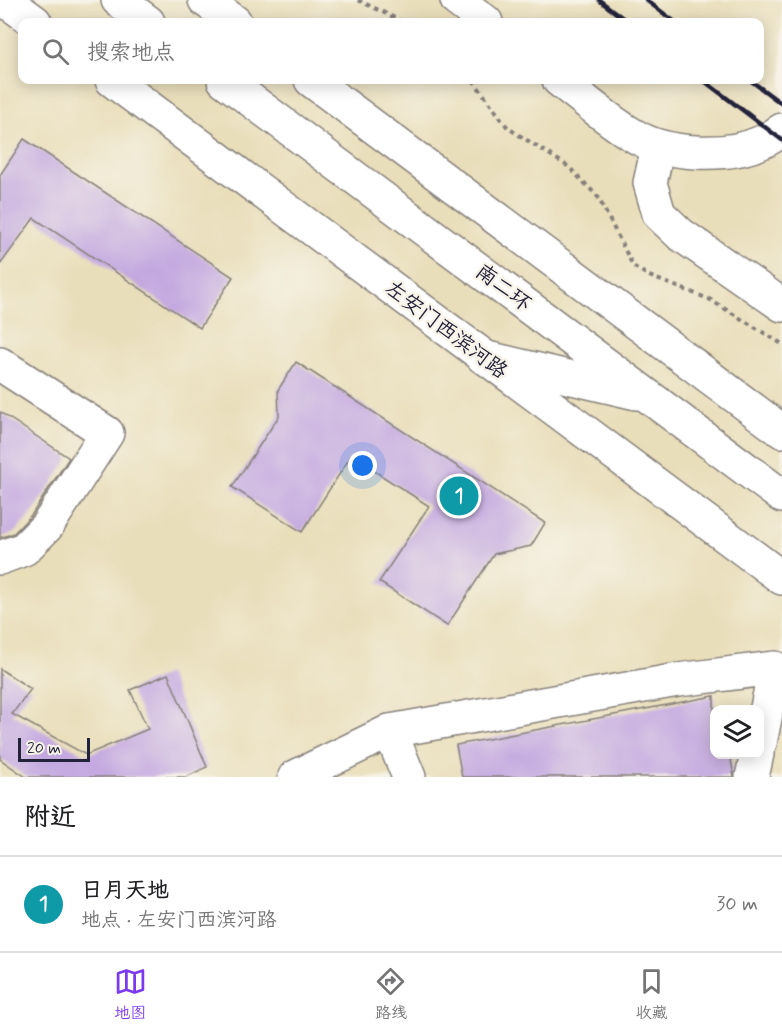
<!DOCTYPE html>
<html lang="zh">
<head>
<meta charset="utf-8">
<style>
	body { margin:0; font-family:Mynerve,"LXGW WenKai TC",sans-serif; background:#f2f2f2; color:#202124 }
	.controls { position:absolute; right:18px; bottom:18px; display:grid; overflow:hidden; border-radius:12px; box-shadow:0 3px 15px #0003 }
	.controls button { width:54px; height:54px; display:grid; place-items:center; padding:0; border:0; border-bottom:2px solid #e0e0e0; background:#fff; color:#202124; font:30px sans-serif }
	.scale { position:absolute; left:18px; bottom:15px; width:72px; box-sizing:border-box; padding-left:6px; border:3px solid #22223b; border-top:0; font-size:16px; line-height:21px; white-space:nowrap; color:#22223b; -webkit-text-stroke:4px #f7f3e8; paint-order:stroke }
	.you { position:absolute; left:363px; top:466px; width:21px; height:21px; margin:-15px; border:4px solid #fff; border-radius:50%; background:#1a73e8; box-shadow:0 0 0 9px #1a73e833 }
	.badge { display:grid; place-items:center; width:39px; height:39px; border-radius:50%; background:#7c3aed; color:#fff; font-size:20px; font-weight:700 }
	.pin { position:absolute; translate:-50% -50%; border:3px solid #fff; box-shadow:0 2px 6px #0006 }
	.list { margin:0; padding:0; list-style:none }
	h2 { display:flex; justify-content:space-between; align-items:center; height:78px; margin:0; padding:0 24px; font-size:26px }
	h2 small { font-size:20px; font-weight:400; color:#757577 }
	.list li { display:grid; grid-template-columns:39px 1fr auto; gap:18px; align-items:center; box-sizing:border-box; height:96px; padding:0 24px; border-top:2px solid #e0e0e0 }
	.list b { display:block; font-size:22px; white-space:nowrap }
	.list p { margin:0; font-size:20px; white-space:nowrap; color:#757577 }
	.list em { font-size:20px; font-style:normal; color:#757577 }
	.icon { flex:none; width:33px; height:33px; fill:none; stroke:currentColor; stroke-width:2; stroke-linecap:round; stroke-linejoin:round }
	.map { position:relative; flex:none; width:782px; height:777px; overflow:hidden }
	.search { position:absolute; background:#fff; box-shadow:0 3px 15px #0003; left:18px; right:18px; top:18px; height:66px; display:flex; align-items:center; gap:15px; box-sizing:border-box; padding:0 21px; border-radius:12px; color:#757577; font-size:22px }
	.sheet { height:174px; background:#fff }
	nav { display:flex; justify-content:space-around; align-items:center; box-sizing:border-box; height:84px; border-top:2px solid #e0e0e0; background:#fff; font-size:16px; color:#757577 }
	nav a { display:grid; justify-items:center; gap:3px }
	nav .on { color:#7c3aed }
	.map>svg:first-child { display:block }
	.building { fill:#c3a8e0 }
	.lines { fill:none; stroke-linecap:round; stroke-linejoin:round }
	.minor-casing { stroke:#86807a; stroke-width:36 }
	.highway-casing { stroke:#86807a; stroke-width:36 }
	.path { stroke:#86807a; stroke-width:4; stroke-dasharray:4.5 4.5; stroke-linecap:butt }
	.minor { stroke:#fff; stroke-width:33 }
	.highway { stroke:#fff; stroke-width:33 }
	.rail { stroke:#22223b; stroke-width:4.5 }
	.labels { text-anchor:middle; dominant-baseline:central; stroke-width:5; stroke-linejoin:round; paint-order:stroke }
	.street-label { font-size:21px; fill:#22223b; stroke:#f7f3e8 }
</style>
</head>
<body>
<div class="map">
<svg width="782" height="777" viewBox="0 0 782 777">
	<rect width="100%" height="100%" fill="#f7f3e8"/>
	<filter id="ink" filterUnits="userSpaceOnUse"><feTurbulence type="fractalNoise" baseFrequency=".0167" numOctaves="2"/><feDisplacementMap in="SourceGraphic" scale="12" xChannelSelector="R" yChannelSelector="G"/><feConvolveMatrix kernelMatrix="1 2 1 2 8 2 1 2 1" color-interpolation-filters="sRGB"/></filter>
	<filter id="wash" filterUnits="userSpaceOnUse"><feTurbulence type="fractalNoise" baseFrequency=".008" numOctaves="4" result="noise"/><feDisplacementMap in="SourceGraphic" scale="24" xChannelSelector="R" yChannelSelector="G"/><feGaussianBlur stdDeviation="1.35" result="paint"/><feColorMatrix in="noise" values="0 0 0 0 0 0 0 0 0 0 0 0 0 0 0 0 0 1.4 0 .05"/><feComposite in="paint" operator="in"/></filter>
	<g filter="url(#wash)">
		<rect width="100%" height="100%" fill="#e9deba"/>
		<g id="blocks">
			<g class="building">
				<path d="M 24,139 L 233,277 L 200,328 L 34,218 L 0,265 L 0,175 Z"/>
				<path d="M 296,362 L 545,523 L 531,546 L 494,554 L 447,626 L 379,582 L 429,506 L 351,456 L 302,532 L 232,487 L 279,416 L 278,390 Z"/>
				<path d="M 0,412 L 69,458 L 32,514 L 14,533 L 0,538 Z"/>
				<path d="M 0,669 L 31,689 L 12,714 L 86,755 L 148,729 L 130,690 L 168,674 L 207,767 L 186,777 L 26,777 L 0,759 Z"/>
				<path d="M 714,696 L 714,754 L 730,754 L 734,777 L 462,777 L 456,745 Z"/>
			</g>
		</g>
	</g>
	<g filter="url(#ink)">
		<use href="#blocks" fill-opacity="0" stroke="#86807a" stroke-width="1.5"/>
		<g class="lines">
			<g class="minor-casing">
				<g id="minor">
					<path d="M 5,0 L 35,22"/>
					<path d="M 457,0 L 486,22"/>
					<path d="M 112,80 L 782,578"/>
					<path d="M 559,80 C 583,98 607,120 633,135 C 665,155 727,158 762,142 C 769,139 776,134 782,130"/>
					<path d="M 658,147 L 650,183 L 659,214 L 680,234 L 782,305"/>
					<path d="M 0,364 L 107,433 L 47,526 L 24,549 L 0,558"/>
					<path d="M 390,731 L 409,777"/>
					<path d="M 295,777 L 390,731 L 678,680 L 775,668 L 760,743"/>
					<path d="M 752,777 L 757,754"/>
				</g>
			</g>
			<g class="highway-casing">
				<g id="highway">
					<path d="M 118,0 L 148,22"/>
					<path d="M 205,0 L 235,22"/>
					<path d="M 224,80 L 782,496"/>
					<path d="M 311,80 L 782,431"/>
					<path d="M 483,357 L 636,393"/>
				</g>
			</g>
			<g class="path">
				<path d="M 358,0 L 403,22"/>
				<path d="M 473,80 L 508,128 L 569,167 L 598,197 L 633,266 L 649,276 L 709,299 L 782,344"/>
			</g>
			<use href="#minor" class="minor"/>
			<use href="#highway" class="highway"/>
			<g class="rail">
				<path d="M 599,0 L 628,22"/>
				<path d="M 646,0 L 675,22"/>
				<path d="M 703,80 L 782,140"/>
				<path d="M 750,80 L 782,104"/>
			</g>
		</g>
	</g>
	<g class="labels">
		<g class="street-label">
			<text transform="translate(503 288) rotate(37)">南二环</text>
			<text transform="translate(446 330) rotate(37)">左安门西滨河路</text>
		</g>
	</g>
</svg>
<div class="controls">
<button><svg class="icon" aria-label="layers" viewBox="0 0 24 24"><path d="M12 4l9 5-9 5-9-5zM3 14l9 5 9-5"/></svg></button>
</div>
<div class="scale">20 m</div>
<div class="you"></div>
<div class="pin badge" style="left:459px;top:496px;background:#0f9aa8">1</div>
<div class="search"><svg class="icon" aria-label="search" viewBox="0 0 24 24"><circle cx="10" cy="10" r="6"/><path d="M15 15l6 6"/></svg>搜索地点</div>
</div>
<section class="sheet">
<h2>附近<small></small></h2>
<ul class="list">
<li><span class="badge" style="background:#0f9aa8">1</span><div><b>日月天地</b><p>地点 · 左安门西滨河路</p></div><em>30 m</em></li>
</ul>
</section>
<nav>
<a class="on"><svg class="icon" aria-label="map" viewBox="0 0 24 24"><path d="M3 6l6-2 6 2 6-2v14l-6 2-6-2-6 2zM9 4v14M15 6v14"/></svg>地图</a>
<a><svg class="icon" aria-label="directions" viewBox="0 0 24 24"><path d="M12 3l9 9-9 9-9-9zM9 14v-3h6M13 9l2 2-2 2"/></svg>路线</a>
<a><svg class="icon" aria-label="saved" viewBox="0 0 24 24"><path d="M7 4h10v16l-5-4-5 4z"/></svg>收藏</a>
</nav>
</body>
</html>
